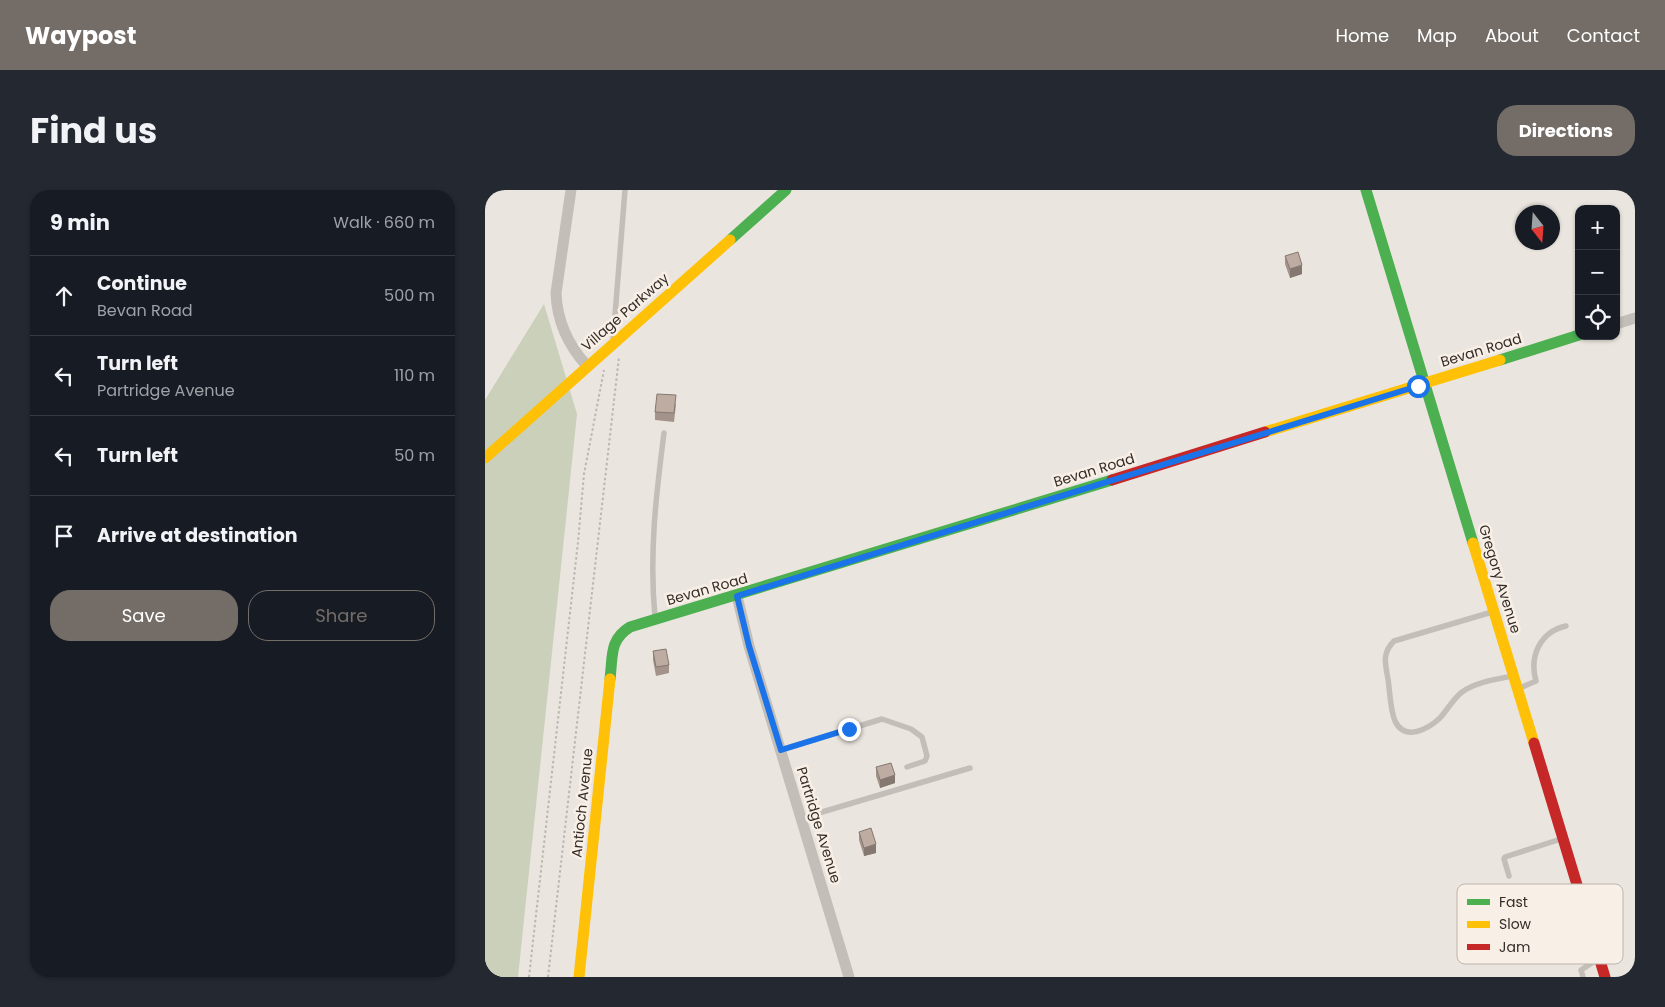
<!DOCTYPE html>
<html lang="en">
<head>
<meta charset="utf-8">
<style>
	body { margin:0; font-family:Poppins,sans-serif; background:#242831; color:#f1f3f6 }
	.controls { position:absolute; right:15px; top:15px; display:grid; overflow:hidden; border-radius:10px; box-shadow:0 1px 4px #0004 }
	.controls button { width:45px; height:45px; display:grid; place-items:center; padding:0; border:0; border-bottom:1px solid #363941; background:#171b24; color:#f1f3f6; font:25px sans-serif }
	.compass { position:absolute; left:1030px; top:15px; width:45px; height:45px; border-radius:50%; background:#171b24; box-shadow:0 1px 4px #0004; rotate:163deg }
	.stop { position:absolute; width:15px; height:15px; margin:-11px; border:4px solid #1a73e8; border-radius:50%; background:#fff }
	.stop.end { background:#1a73e8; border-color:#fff; box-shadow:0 1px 5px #0008 }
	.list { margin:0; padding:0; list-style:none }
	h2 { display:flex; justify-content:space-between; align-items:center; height:65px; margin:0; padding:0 20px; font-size:21px }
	h2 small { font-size:16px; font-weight:400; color:#9ea1a6 }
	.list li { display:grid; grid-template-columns:32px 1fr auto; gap:15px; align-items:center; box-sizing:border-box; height:80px; padding:0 20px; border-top:1px solid #363941 }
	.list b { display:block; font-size:19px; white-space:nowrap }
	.list p { margin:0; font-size:16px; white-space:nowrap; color:#9ea1a6 }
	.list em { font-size:16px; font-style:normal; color:#9ea1a6 }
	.actions { display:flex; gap:10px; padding:15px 20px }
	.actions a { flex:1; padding:11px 0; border:1px solid #746d67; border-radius:20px; text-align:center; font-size:18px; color:#746d67 }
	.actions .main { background:#746d67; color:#fff }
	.icon { flex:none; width:28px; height:28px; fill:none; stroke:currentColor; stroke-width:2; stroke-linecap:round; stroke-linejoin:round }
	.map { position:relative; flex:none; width:1150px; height:787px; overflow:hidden; border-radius:20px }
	header { display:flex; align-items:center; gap:30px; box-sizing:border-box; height:70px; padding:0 25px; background:#746d67; color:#fff }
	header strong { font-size:24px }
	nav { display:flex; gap:28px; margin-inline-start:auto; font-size:18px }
	.intro { display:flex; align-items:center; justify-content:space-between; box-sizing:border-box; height:120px; padding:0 30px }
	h1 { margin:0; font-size:35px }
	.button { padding:12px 22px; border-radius:20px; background:#746d67; color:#fff; font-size:18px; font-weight:700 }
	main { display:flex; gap:30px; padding:0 30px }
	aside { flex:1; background:#171b24; border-radius:20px; box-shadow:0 1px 4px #0004 }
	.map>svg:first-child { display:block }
	.green { fill:#cbd0ba }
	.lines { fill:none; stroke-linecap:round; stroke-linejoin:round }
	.path { stroke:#bcb6b1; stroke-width:2; stroke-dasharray:2.5 2.5; stroke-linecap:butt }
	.lane { stroke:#c4beb8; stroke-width:5.5 }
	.street { stroke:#c4beb8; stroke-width:11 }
	.fast { stroke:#4caf50; stroke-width:11 }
	.slow { stroke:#ffc107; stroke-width:11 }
	.jam { stroke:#c62828; stroke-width:11 }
	.wall { fill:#a3938a }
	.shaded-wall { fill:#857871 }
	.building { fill:#beaba1; stroke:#857871 }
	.route { stroke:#1a73e8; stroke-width:6 }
	.labels { text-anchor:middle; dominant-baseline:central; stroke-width:5; stroke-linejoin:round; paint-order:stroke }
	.street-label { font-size:14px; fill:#342c27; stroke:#f8f0e6 }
	.key { fill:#f8f0e6; stroke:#bdb5ad; stroke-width:1 }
	.key-label { font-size:14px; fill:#342c27 }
</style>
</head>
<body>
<header>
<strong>Waypost</strong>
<nav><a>Home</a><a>Map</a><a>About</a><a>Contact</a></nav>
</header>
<div class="intro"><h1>Find us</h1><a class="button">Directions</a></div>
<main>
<aside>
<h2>9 min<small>Walk · 660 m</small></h2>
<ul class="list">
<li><svg class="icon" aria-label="ahead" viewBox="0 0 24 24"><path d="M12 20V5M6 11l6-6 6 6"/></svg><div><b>Continue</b><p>Bevan Road</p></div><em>500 m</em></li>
<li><svg class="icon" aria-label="left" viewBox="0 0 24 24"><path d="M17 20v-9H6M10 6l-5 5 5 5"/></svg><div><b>Turn left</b><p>Partridge Avenue</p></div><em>110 m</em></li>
<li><svg class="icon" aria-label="left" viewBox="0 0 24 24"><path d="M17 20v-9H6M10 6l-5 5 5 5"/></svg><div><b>Turn left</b></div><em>50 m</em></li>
<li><svg class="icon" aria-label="arrive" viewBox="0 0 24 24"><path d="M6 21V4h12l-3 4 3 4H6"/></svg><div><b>Arrive at destination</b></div></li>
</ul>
<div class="actions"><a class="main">Save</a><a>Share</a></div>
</aside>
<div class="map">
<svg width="1150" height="787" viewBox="0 0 1150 787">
	<rect width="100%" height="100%" fill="#ebe5df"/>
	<path class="green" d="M 59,114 L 92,224 L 33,787 L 0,787 L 0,210 Z"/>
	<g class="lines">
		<g class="path">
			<path d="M 44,787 L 93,352 L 99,284 L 119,180"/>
			<path d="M 63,787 L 134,167"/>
		</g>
		<g class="lane">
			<path d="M 128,150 L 140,0"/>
			<path d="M 1007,422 L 909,451 C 897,463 900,473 903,489 C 905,502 905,519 910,531 C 920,552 943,539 955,528 C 962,520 969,508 977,502 C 991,492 1012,489 1028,486"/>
			<path d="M 170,427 C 164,365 171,305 179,243"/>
			<path d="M 1035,498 L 1051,491 C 1044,466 1055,442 1081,436"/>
			<path d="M 296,560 L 397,529 L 426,539 L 437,547 L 442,566 L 440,571 L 422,577"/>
			<path d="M 317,628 L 485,578"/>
			<path d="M 1024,686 L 1019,669 L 1020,667 L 1076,649"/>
			<path d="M 1098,787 L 1096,780 L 1113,769"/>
		</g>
		<g class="street">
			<path d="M 86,0 L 71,103 C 72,132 83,155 102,176"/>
			<path d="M 1131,134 L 1150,128"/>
			<path d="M 252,406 L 264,456 L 364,787"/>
		</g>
		<g class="fast">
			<path d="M 881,0 L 988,353"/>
			<path d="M 245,50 L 301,0"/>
			<path d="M 1015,170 L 1094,145"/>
			<path d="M 125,489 C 128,466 124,450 145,437 L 627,290"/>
		</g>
		<g class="slow">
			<path d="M 780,242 L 1015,170"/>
			<path d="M 0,268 L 245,50"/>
			<path d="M 988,353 L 1049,553"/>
			<path d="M 94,787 L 125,489"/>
		</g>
		<g class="jam">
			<path d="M 627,290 L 780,242"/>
			<path d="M 1049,553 L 1120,787"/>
		</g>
	</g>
	<g class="wall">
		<path d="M 800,66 L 817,84 L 805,88 L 800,74 Z"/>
		<path d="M 191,214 L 189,232 L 170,230 L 170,222 Z"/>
		<path d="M 168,461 L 184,475 L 184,483 L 171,486 L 168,470 Z"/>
		<path d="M 391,577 L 410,593 L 395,598 L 391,586 Z"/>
		<path d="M 374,642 L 391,663 L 379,666 L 374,650 Z"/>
	</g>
	<g class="shaded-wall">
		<path d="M 817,75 L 817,84 L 805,88 L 805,79 Z"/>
		<path d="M 410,585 L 410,593 L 395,598 L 395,590 Z"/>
		<path d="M 391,654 L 391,663 L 379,666 L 379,658 Z"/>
	</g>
	<g class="building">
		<path d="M 813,62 L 817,75 L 805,79 L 800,66 Z"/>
		<path d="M 172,204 L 191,205 L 189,223 L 170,222 Z"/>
		<path d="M 181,459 L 184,475 L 171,477 L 168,461 Z"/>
		<path d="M 406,573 L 410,585 L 395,590 L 391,577 Z"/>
		<path d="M 386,638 L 391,654 L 379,658 L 374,642 Z"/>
	</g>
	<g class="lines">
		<path class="route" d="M 364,539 L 296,560 L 264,456 L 252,406 L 933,196"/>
	</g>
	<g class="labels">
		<g class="street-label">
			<text transform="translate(140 122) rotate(-41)">Village Parkway</text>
			<text transform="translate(996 160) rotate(-17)">Bevan Road</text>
			<text transform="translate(609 280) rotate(-17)">Bevan Road</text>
			<text transform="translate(1015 389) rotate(73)">Gregory Avenue</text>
			<text transform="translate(222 399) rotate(-16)">Bevan Road</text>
			<text transform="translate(97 613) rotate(-84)">Antioch Avenue</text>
			<text transform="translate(334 635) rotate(73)">Partridge Avenue</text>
		</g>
	</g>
	<rect x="972" y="694" width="166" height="80" rx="8" class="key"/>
	<rect x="982" y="709" width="23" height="6" fill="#4caf50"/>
	<rect x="982" y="731" width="23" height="7" fill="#ffc107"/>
	<rect x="982" y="754" width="23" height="6" fill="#c62828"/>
	<g class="key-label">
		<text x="1014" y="717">Fast</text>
		<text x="1014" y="739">Slow</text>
		<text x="1014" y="762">Jam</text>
	</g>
</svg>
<div class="controls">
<button>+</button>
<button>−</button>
<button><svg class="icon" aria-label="locate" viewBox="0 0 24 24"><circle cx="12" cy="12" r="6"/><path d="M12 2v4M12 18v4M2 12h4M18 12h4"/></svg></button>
</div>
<svg class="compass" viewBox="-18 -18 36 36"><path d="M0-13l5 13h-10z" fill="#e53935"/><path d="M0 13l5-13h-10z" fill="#9ea1a6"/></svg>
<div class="stop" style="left:933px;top:196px"></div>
<div class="stop end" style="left:364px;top:539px"></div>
</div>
</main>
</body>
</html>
